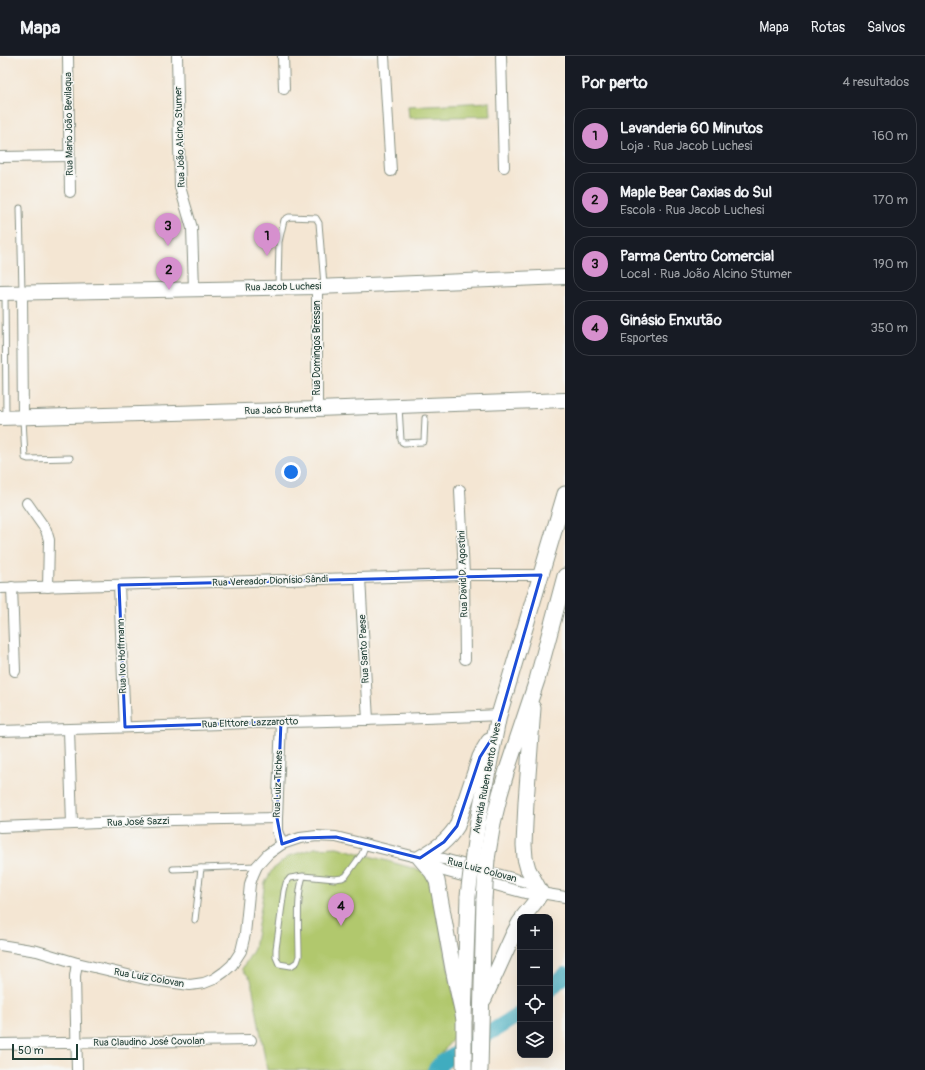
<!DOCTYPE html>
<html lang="pt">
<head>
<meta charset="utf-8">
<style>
	body { margin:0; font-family:Pangolin,sans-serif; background:#20242c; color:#f1f3f6 }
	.controls { position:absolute; right:12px; bottom:12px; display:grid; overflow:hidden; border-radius:8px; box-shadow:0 4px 16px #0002 }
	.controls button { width:36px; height:36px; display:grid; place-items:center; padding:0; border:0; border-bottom:1px solid #363941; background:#171b24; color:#f1f3f6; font:20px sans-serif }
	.scale { position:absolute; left:12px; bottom:10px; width:66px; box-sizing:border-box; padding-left:4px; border:2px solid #1f3d34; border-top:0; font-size:11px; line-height:14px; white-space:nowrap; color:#1f3d34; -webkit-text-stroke:3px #f6f6f2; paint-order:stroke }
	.you { position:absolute; left:291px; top:416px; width:14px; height:14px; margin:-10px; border:3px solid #fff; border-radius:50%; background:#1a73e8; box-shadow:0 0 0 6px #1a73e833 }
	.badge { display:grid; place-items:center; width:26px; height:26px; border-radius:50%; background:#d690ce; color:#111; font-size:13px; font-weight:700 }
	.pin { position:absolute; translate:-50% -33px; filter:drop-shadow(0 1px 2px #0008) }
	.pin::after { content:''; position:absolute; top:21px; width:14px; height:12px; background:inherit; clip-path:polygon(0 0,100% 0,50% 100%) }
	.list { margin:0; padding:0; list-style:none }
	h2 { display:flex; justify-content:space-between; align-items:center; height:52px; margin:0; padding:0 16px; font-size:17px }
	h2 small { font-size:13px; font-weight:400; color:#9ea1a6 }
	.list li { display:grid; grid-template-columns:26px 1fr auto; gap:12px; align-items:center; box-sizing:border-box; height:56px; margin:0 8px 8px; padding:0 8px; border:1px solid #363941; border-radius:16px }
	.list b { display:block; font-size:15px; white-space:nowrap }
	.list p { margin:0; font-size:13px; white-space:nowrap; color:#9ea1a6 }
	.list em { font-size:13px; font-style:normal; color:#9ea1a6 }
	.icon { flex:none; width:22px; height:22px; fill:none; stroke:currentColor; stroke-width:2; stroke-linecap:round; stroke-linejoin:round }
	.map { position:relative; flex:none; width:565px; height:1014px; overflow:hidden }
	header { display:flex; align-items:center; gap:24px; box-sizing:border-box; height:56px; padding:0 20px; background:#171b24; border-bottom:1px solid #363941 }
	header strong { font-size:19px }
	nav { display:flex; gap:22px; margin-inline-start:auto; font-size:14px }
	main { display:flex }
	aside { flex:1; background:#171b24 }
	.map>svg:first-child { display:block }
	.green { fill:#b1c86d; stroke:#688250 }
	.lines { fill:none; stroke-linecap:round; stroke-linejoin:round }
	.river { stroke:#40acbf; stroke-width:16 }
	.lane-casing { stroke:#8a9284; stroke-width:7 }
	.street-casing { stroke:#8a9284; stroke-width:12 }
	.secondary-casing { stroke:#8a9284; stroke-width:16 }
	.primary-casing { stroke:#8a9284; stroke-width:17 }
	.lane { stroke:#fff; stroke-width:5 }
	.street { stroke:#fff; stroke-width:10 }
	.secondary { stroke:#fff; stroke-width:14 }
	.primary { stroke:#fff; stroke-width:15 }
	.primary-bridge-casing { stroke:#8a9284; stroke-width:17; stroke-linecap:butt }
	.primary-bridge { stroke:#fff; stroke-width:15 }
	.marked { fill:none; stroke:#1d4ed8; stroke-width:3; stroke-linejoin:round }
	.labels { text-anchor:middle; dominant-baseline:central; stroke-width:3; stroke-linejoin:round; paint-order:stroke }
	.street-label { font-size:10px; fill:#1f3d34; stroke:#f6f6f2 }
</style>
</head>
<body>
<header>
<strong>Mapa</strong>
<nav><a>Mapa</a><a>Rotas</a><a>Salvos</a></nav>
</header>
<main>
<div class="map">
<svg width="565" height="1014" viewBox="0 0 565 1014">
	<rect width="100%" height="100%" fill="#f6f6f2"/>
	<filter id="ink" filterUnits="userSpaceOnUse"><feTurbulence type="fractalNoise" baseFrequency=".025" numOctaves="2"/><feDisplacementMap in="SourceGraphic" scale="8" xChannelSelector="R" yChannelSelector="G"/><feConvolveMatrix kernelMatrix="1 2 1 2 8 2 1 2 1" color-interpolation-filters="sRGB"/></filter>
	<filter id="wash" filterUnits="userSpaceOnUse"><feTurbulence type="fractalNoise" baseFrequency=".012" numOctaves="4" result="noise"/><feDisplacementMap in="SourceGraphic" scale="16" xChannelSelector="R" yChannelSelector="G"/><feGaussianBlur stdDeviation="0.9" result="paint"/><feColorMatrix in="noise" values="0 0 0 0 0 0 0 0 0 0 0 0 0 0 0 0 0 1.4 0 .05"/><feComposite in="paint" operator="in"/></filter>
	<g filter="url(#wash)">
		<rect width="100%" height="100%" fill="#f4e6d3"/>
		<g class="green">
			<path d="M 490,46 L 491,60 L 409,62 L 408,50 Z"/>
			<path d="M 337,791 L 423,815 L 432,824 L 460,974 L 428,1014 L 267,1014 L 251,923 L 242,913 L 254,893 L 265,827 L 272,814 L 289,800 L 315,792 Z"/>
		</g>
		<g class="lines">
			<g class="river">
				<path d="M 550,933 L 565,919"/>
				<path d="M 435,1014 L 441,1007 L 450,1001 L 520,958"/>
			</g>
		</g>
	</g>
	<g filter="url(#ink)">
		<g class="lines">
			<g class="lane-casing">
				<g id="lane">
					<path d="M 20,152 L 22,235"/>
					<path d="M 278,230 L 279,186 L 284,164 L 289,161 L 316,162 L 319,167 L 324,229"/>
					<path d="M 5,238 L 6,360"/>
					<path d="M 399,351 L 401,384 L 402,386 L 404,387 L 423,386 L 424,385 L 425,362"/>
					<path d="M 23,363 L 25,402 L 28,403 L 70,402"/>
					<path d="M 173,813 L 257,810"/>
					<path d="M 303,820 C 296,843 299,875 299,900 L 297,906 L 291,910 L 279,908 L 276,901 L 276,893 L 284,835 L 286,827 L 290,822 L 303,820 L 335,823 L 342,822 L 346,820 L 362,798 L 366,788"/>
					<path d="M 195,864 L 201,812"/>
				</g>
			</g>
			<g class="street-casing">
				<g id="street">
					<path d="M 68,0 L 70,136"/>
					<path d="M 177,0 L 180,131 L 192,172 L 194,233"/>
					<path d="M 283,0 L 284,33"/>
					<path d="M 384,0 L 391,115"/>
					<path d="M 501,0 L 504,111"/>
					<path d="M 0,101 L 69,100"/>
					<path d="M 317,231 L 317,353"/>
					<path d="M 22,237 L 23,361"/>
					<path d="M 460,434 L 464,519 L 465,603"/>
					<path d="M 27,447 L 46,474 L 49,484 L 48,531"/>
					<path d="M 360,522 L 368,664"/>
					<path d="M 119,529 L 125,671"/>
					<path d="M 12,531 L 15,615"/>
					<path d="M 0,532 L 464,519 L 541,519"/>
					<path d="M 281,666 L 277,762 L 277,775 L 282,788"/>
					<path d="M 69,674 L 72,768"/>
					<path d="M 0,675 C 83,673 165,670 248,667 C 332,665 416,663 499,659"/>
					<path d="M 0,771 L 173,764 L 277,762"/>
					<path d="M 422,802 L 433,802 L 444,803 L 526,826 L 534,830 L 537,833"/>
					<path d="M 0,889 L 37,895 L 77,907 L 145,923 L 190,929 L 204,927 L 214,923 L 224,916 L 232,909 L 241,895 L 245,878 L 250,828 L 253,819 L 257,810 L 268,798 L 282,788 L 300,782 L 317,780 L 336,781 L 420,802 L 433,810 L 444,815 L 525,837 L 533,838 L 541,837 L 565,841"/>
					<path d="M 0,988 L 251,984"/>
					<path d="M 77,1014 L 75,920 L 77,907"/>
				</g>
			</g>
			<g class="secondary-casing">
				<g id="secondary">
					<path d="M 0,237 L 317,231 L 565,221"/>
					<path d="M 0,362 L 317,353 L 565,344"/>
				</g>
			</g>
			<g class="primary-casing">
				<g id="primary">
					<path d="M 473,800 L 478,765 L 499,659 L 565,438"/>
					<path d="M 487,803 L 493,767 L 500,738 L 507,714 L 537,624 L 565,520"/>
					<path d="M 523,861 L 535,846 L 541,837 L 528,813 L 525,802 L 524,789 L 526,746 L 533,652"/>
					<path d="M 484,943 L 513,879 L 520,866"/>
					<path d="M 464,963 L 453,913 L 437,825 L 432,816 L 420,802 C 435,793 447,786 457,770 L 480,701 L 484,693 L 489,685"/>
					<path d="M 464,1014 L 464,963 L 468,840"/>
					<path d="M 480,1014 L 484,843"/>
				</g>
			</g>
			<use href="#lane" class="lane"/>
			<use href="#street" class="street"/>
			<use href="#secondary" class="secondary"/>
			<use href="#primary" class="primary"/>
			<g class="primary-bridge-casing">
				<g id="primary-bridge">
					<path d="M 468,840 L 473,800"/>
					<path d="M 484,843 L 487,803"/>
				</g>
			</g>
			<use href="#primary-bridge" class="primary-bridge"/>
		</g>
	</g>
	<path class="marked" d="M 541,519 L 496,676 L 480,701 L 457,770 L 444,786 L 420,802 L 336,781 L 300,782 L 282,788 L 277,762 L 281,666 L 125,671 L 119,529 Z"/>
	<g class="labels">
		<g class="street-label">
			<text transform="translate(69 68) rotate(-91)">Rua Mario João Bevilaqua</text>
			<text transform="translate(180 81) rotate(-92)">Rua João Alcino Stumer</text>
			<text transform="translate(283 231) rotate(-1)">Rua Jacob Luchesi</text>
			<text transform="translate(317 292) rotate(-90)">Rua Domingos Bressan</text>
			<text transform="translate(283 354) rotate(-2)">Rua Jacó Brunetta</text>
			<text transform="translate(463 518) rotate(-92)">Rua David D. Agostini</text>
			<text transform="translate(270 525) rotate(-2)">Rua Vereador Dionísio Sândi</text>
			<text transform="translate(364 593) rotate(-93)">Rua Santo Paese</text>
			<text transform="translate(122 600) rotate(-92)">Rua Ivo Hoffmann</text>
			<text transform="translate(250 667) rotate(-2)">Rua Elttore Lazzarotto</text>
			<text transform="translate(487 722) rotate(-79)">Avenida Ruben Bento Alves</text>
			<text transform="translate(278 728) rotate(-88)">Rua Luiz Triches</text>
			<text transform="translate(138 766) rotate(-2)">Rua José Sazzi</text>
			<text transform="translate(482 814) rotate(15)">Rua Luiz Colovan</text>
			<text transform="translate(149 922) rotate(10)">Rua Luiz Colovan</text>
			<text transform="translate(149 986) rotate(-1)">Rua Claudino José Covolan</text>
		</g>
	</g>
</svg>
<div class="controls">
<button>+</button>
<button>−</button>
<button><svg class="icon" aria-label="locate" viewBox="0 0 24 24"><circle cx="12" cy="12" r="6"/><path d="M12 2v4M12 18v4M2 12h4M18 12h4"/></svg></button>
<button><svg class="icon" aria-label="layers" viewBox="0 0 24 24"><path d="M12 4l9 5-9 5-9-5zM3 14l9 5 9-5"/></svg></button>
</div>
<div class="scale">50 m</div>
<div class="you"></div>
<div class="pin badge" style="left:267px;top:200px">1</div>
<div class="pin badge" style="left:169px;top:234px">2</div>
<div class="pin badge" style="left:168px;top:190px">3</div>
<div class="pin badge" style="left:341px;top:870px">4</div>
</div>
<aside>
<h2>Por perto<small>4 resultados</small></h2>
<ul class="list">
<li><span class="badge">1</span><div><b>Lavanderia 60 Minutos</b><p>Loja · Rua Jacob Luchesi</p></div><em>160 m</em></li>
<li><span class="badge">2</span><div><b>Maple Bear Caxias do Sul</b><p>Escola · Rua Jacob Luchesi</p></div><em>170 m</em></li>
<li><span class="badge">3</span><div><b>Parma Centro Comercial</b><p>Local · Rua João Alcino Stumer</p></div><em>190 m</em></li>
<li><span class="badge">4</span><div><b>Ginásio Enxutão</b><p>Esportes</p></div><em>350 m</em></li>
</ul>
</aside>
</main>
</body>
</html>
